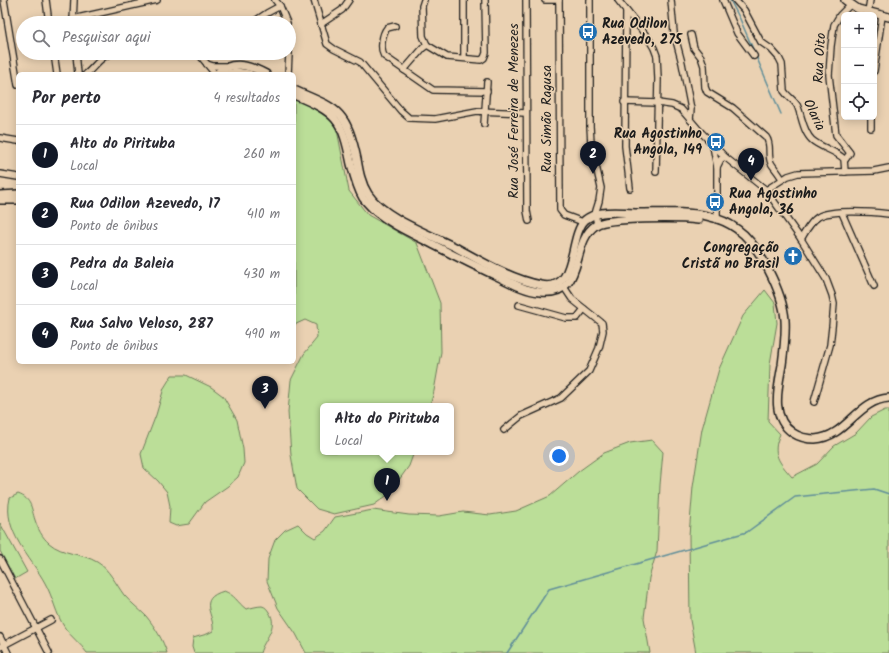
<!DOCTYPE html>
<html lang="pt">
<head>
<meta charset="utf-8">
<style>
	body { margin:0; font-family:Kalam,sans-serif; background:#f2f2f3; color:#2b2b33 }
	.controls { position:absolute; right:12px; top:12px; display:grid; overflow:hidden; border-radius:6px; box-shadow:0 2px 10px #0003 }
	.controls button { width:36px; height:36px; display:grid; place-items:center; padding:0; border:0; border-bottom:1px solid #e1e1e2; background:#fff; color:#2b2b33; font:20px sans-serif }
	.you { position:absolute; left:559px; top:456px; width:14px; height:14px; margin:-10px; border:3px solid #fff; border-radius:50%; background:#1a73e8; box-shadow:0 0 0 6px #1a73e833 }
	.badge { display:grid; place-items:center; width:26px; height:26px; border-radius:50%; background:#111827; color:#fff; font-size:13px; font-weight:700 }
	.pin { position:absolute; translate:-50% -33px; filter:drop-shadow(0 1px 2px #0008) }
	.pin::after { content:''; position:absolute; top:21px; width:14px; height:12px; background:inherit; clip-path:polygon(0 0,100% 0,50% 100%) }
	.popup { position:absolute; left:320px; top:403px; width:134px; height:52px; box-sizing:border-box; display:grid; place-content:center; border-radius:6px; background:#fff; filter:drop-shadow(0 1px 3px #0005); font-size:13px; white-space:nowrap; color:#7c7c81 }
	.popup b { font-size:15px; color:#2b2b33 }
	.popup::after { content:''; position:absolute; left:50%; top:100%; margin-left:-8px; border:8px solid transparent; border-top-color:#fff }
	.list { margin:0; padding:0; list-style:none }
	h2 { display:flex; justify-content:space-between; align-items:center; height:52px; margin:0; padding:0 16px; font-size:17px }
	h2 small { font-size:13px; font-weight:400; color:#7c7c81 }
	.list li { display:grid; grid-template-columns:26px 1fr auto; gap:12px; align-items:center; box-sizing:border-box; height:60px; padding:0 16px; border-top:1px solid #e1e1e2 }
	.list b { display:block; font-size:15px; white-space:nowrap }
	.list p { margin:0; font-size:13px; white-space:nowrap; color:#7c7c81 }
	.list em { font-size:13px; font-style:normal; color:#7c7c81 }
	.icon { flex:none; width:22px; height:22px; fill:none; stroke:currentColor; stroke-width:2; stroke-linecap:round; stroke-linejoin:round }
	.map { position:relative; flex:none; width:889px; height:653px; overflow:hidden }
	.search { position:absolute; background:#fff; box-shadow:0 2px 10px #0003; left:16px; top:16px; width:280px; height:44px; display:flex; align-items:center; gap:10px; box-sizing:border-box; padding:0 14px; border-radius:22px; color:#7c7c81; font-size:15px }
	.panel { position:absolute; background:#fff; box-shadow:0 2px 10px #0003; left:16px; top:72px; width:280px; height:292px; border-radius:6px }
	.map>svg:first-child { display:block }
	.green { fill:#bbde98; stroke:#6c7d5a }
	.lines { fill:none; stroke-linecap:round; stroke-linejoin:round }
	.stream { stroke:#608e99; stroke-width:1.5 }
	.minor-casing { stroke:#1c1c1c; stroke-width:8 }
	.major-casing { stroke:#1c1c1c; stroke-width:10 }
	.minor { stroke:#ead1b2; stroke-width:5.5 }
	.major { stroke:#ead1b2; stroke-width:7 }
	.labels { text-anchor:middle; dominant-baseline:central; stroke-width:3; stroke-linejoin:round; paint-order:stroke }
	.poi-label { font-size:14px; font-weight:bold; fill:#1c1c1c; stroke:#ead1b2; text-anchor:start }
	.street-label { font-size:14px; fill:#1c1c1c; stroke:#ead1b2 }
</style>
</head>
<body>
<div class="map">
<svg width="889" height="653" viewBox="0 0 889 653">
	<rect width="100%" height="100%" fill="#ead1b2"/>
	<filter id="ink" filterUnits="userSpaceOnUse"><feTurbulence type="fractalNoise" baseFrequency=".025" numOctaves="2"/><feDisplacementMap in="SourceGraphic" scale="8" xChannelSelector="R" yChannelSelector="G"/><feConvolveMatrix kernelMatrix="1 2 1 2 8 2 1 2 1" color-interpolation-filters="sRGB"/></filter>
	<g filter="url(#ink)">
		<g class="green">
			<path d="M 294,99 L 307,103 L 329,117 L 337,130 L 349,191 L 368,215 L 417,243 L 440,303 L 441,352 L 434,391 L 430,406 L 323,406 L 323,452 L 414,452 L 409,466 L 389,494 L 374,505 L 334,514 L 317,509 L 297,489 L 291,455 L 288,412 L 291,380 L 304,354 L 317,338 L 316,325 L 305,320 L 294,325 Z"/>
			<path d="M 765,290 L 775,303 L 777,323 L 770,364 L 768,421 L 780,434 C 771,454 779,462 792,477 L 817,464 L 834,446 L 856,433 L 871,417 L 885,410 L 889,410 L 889,653 L 696,653 L 690,620 L 689,535 L 693,487 L 702,429 L 719,369 L 743,316 Z"/>
			<path d="M 172,375 L 186,375 L 211,387 L 223,396 L 237,420 L 243,449 L 244,463 L 238,477 L 228,486 L 205,502 L 189,524 L 176,526 L 169,523 L 170,506 L 167,492 L 158,481 L 144,468 L 141,454 L 156,415 L 164,388 Z"/>
			<path d="M 652,440 L 663,452 L 660,485 L 657,551 L 649,578 L 644,618 L 650,653 L 306,653 L 296,634 L 278,608 L 267,581 L 268,559 L 275,540 L 285,530 L 298,524 L 307,533 L 315,538 L 325,531 L 335,517 L 373,510 L 409,515 L 439,516 L 463,512 L 490,515 L 516,511 L 550,496 L 579,471 L 604,453 L 630,443 Z"/>
			<path d="M 18,494 C 32,499 31,508 35,520 C 38,529 42,537 49,543 C 63,555 82,553 97,562 C 109,569 116,584 124,595 C 131,603 139,609 146,616 C 155,627 163,640 167,653 L 87,653 C 81,644 71,637 65,628 C 56,615 53,597 45,583 C 31,557 2,531 10,498 Z"/>
			<path d="M 0,523 L 27,572 L 15,579 L 0,551 Z"/>
			<path d="M 224,591 C 235,595 237,602 246,609 C 251,608 257,606 262,606 C 266,607 267,609 269,612 C 279,627 264,639 260,653 L 194,653 L 192,647 L 193,638 L 207,634 L 213,631 C 215,615 196,599 224,591 Z"/>
		</g>
		<g class="lines">
			<g class="stream">
				<path d="M 730,0 L 740,19 L 781,114"/>
				<path d="M 507,653 L 549,589 L 747,532 L 795,497 L 874,489 L 889,494"/>
			</g>
			<g class="minor-casing">
				<g id="minor">
					<path d="M 4,0 L 18,85"/>
					<path d="M 46,0 L 49,23"/>
					<path d="M 275,0 L 280,6 L 287,23"/>
					<path d="M 314,0 L 327,44 L 334,49 L 360,62 L 401,111 L 409,118 L 435,119 L 477,111 L 526,113"/>
					<path d="M 424,0 L 422,6 L 423,36 L 427,45 L 447,57 L 481,60 L 484,58 L 486,53 L 485,0"/>
					<path d="M 464,0 L 464,58"/>
					<path d="M 526,0 L 527,211 L 529,221"/>
					<path d="M 545,0 L 559,0"/>
					<path d="M 559,0 L 560,210 L 564,215 L 583,222"/>
					<path d="M 590,0 L 590,126 L 591,144 L 601,188 L 599,201 L 595,214 L 597,224"/>
					<path d="M 618,0 L 648,38 L 654,48 L 657,56 L 658,79 L 656,172"/>
					<path d="M 671,0 L 674,33 L 682,63 L 691,109 L 690,119"/>
					<path d="M 723,0 L 737,33 L 754,56"/>
					<path d="M 735,0 L 744,10 L 761,42 L 771,49 L 779,58 L 782,64 L 784,91 C 788,97 793,99 797,105 C 802,116 803,132 812,140 C 821,148 835,150 844,159 L 845,172"/>
					<path d="M 626,11 L 625,146 L 630,188"/>
					<path d="M 868,12 L 870,0"/>
					<path d="M 73,19 L 157,0"/>
					<path d="M 73,22 L 74,0"/>
					<path d="M 252,23 L 267,13 L 280,6"/>
					<path d="M 321,24 L 342,10 L 349,0"/>
					<path d="M 395,26 L 387,28 C 382,34 380,48 384,56 L 433,90 L 487,91"/>
					<path d="M 691,35 L 694,48 L 701,57 L 704,66 L 705,87 L 707,92 L 733,108 L 766,137 C 772,145 767,154 771,163 C 774,168 779,173 782,179"/>
					<path d="M 289,40 L 289,49"/>
					<path d="M 54,53 L 57,74"/>
					<path d="M 76,53 L 78,74"/>
					<path d="M 198,53 L 215,74"/>
					<path d="M 207,64 L 213,66 L 226,66"/>
					<path d="M 404,70 L 423,48 L 427,45"/>
					<path d="M 874,71 L 882,16"/>
					<path d="M 86,74 C 96,66 100,56 113,53"/>
					<path d="M 288,74 L 289,53"/>
					<path d="M 624,102 L 658,103 L 672,105 L 681,109 L 699,130 L 725,157 L 766,190 L 801,239 L 826,279 L 832,295 L 834,304 L 832,327 L 830,345 L 814,402"/>
					<path d="M 484,124 L 487,82"/>
					<path d="M 871,128 L 871,117"/>
					<path d="M 0,138 L 18,141"/>
					<path d="M 713,146 L 717,167"/>
					<path d="M 845,160 L 850,153 L 836,135 L 829,75 L 831,46 L 834,25 L 840,15 L 850,5"/>
					<path d="M 0,174 L 18,177"/>
					<path d="M 766,190 L 788,176 L 798,173 L 874,171 L 889,168"/>
					<path d="M 842,213 L 874,286"/>
					<path d="M 717,220 L 717,167 L 721,159 L 725,157"/>
					<path d="M 801,239 C 806,231 810,222 818,217 C 830,209 874,212 889,214"/>
					<path d="M 519,305 L 566,318 L 577,318 L 584,309"/>
					<path d="M 504,430 L 521,416 L 561,398 L 589,371 L 599,348 L 603,331 L 602,323 L 572,299 L 564,287"/>
					<path d="M 0,559 L 49,653"/>
					<path d="M 0,637 L 8,653"/>
					<path d="M 0,647 L 51,620"/>
				</g>
			</g>
			<g class="major-casing">
				<g id="major">
					<path d="M 845,0 L 858,9 L 889,17"/>
					<path d="M 216,74 C 232,60 249,65 266,74"/>
					<path d="M 227,74 L 236,72 L 249,74"/>
					<path d="M 294,90 C 338,109 346,109 357,159 C 359,171 361,183 368,194 C 383,217 428,234 453,246 C 481,261 510,279 541,285 C 578,293 568,237 585,220 C 590,216 596,214 602,213 C 613,211 626,213 638,213 C 661,213 685,211 707,216 C 716,218 729,223 737,229 C 759,244 783,293 785,320 C 786,335 784,350 782,365 C 778,388 770,418 793,433 C 799,437 807,439 815,439 C 847,437 857,400 889,398"/>
					<path d="M 294,95 C 337,113 342,119 351,164 C 354,176 357,188 363,198 C 366,202 370,206 373,209 C 391,225 415,235 436,246 C 457,257 479,268 501,278 C 513,284 527,291 540,292 C 587,297 569,243 596,225 C 608,217 682,218 698,220"/>
					<path d="M 0,195 L 18,194"/>
					<path d="M 0,200 L 18,200"/>
				</g>
			</g>
			<use href="#minor" class="minor"/>
			<use href="#major" class="major"/>
		</g>
	</g>
	<defs>
		<g id="bus-disc" transform="scale(1)"><circle r="9.5" fill="#1f6fb2" stroke="#ead1b2"/><path d="M-5-6H5V4H4V6H2V4H-2V6H-4V4H-5ZM-3.5-4V0h7V-4ZM-3.5 1.2v1.5H-2V1.2ZM2 1.2v1.5H3.5V1.2Z" fill="#fff"/></g>
		<g id="church-disc" transform="scale(1)"><circle r="9.5" fill="#1f6fb2" stroke="#ead1b2"/><path d="M-1.2-6h2.4v3.5h3.3v2.4h-3.3V6h-2.4V-.1h-3.3v-2.4h3.3Z" fill="#fff"/></g>
	</defs>
	<g fill-rule="evenodd">
		<use href="#bus-disc" x="588" y="32"/>
		<use href="#bus-disc" x="716" y="142"/>
		<use href="#bus-disc" x="715" y="202"/>
		<use href="#church-disc" x="793" y="256"/>
	</g>
	<g class="labels">
		<g class="poi-label">
			<text x="602" y="24">Rua Odilon<tspan x="602" dy="16">Azevedo, 275</tspan></text>
			<text x="702" y="134" text-anchor="end">Rua Agostinho<tspan x="702" dy="16">Angola, 149</tspan></text>
			<text x="729" y="194">Rua Agostinho<tspan x="729" dy="16">Angola, 36</tspan></text>
			<text x="779" y="248" text-anchor="end">Congregação<tspan x="779" dy="16">Cristã no Brasil</tspan></text>
		</g>
		<g class="street-label">
			<text transform="translate(820 58) rotate(-87)">Rua Oito</text>
			<text transform="translate(514 111) rotate(-90)">Rua José Ferreira de Menezes</text>
			<text transform="translate(814 115) rotate(64)">Olaria</text>
			<text transform="translate(547 119) rotate(-90)">Rua Simão Ragusa</text>
		</g>
	</g>
</svg>
<div class="controls">
<button>+</button>
<button>−</button>
<button><svg class="icon" aria-label="locate" viewBox="0 0 24 24"><circle cx="12" cy="12" r="6"/><path d="M12 2v4M12 18v4M2 12h4M18 12h4"/></svg></button>
</div>
<div class="you"></div>
<div class="pin badge" style="left:387px;top:501px">1</div>
<div class="popup"><b>Alto do Pirituba</b>Local</div>
<div class="pin badge" style="left:593px;top:174px">2</div>
<div class="pin badge" style="left:265px;top:409px">3</div>
<div class="pin badge" style="left:751px;top:181px">4</div>
<div class="search"><svg class="icon" aria-label="search" viewBox="0 0 24 24"><circle cx="10" cy="10" r="6"/><path d="M15 15l6 6"/></svg>Pesquisar aqui</div>
<section class="panel">
<h2>Por perto<small>4 resultados</small></h2>
<ul class="list">
<li><span class="badge">1</span><div><b>Alto do Pirituba</b><p>Local</p></div><em>260 m</em></li>
<li><span class="badge">2</span><div><b>Rua Odilon Azevedo, 17</b><p>Ponto de ônibus</p></div><em>410 m</em></li>
<li><span class="badge">3</span><div><b>Pedra da Baleia</b><p>Local</p></div><em>430 m</em></li>
<li><span class="badge">4</span><div><b>Rua Salvo Veloso, 287</b><p>Ponto de ônibus</p></div><em>490 m</em></li>
</ul>
</section>
</div>
</body>
</html>
